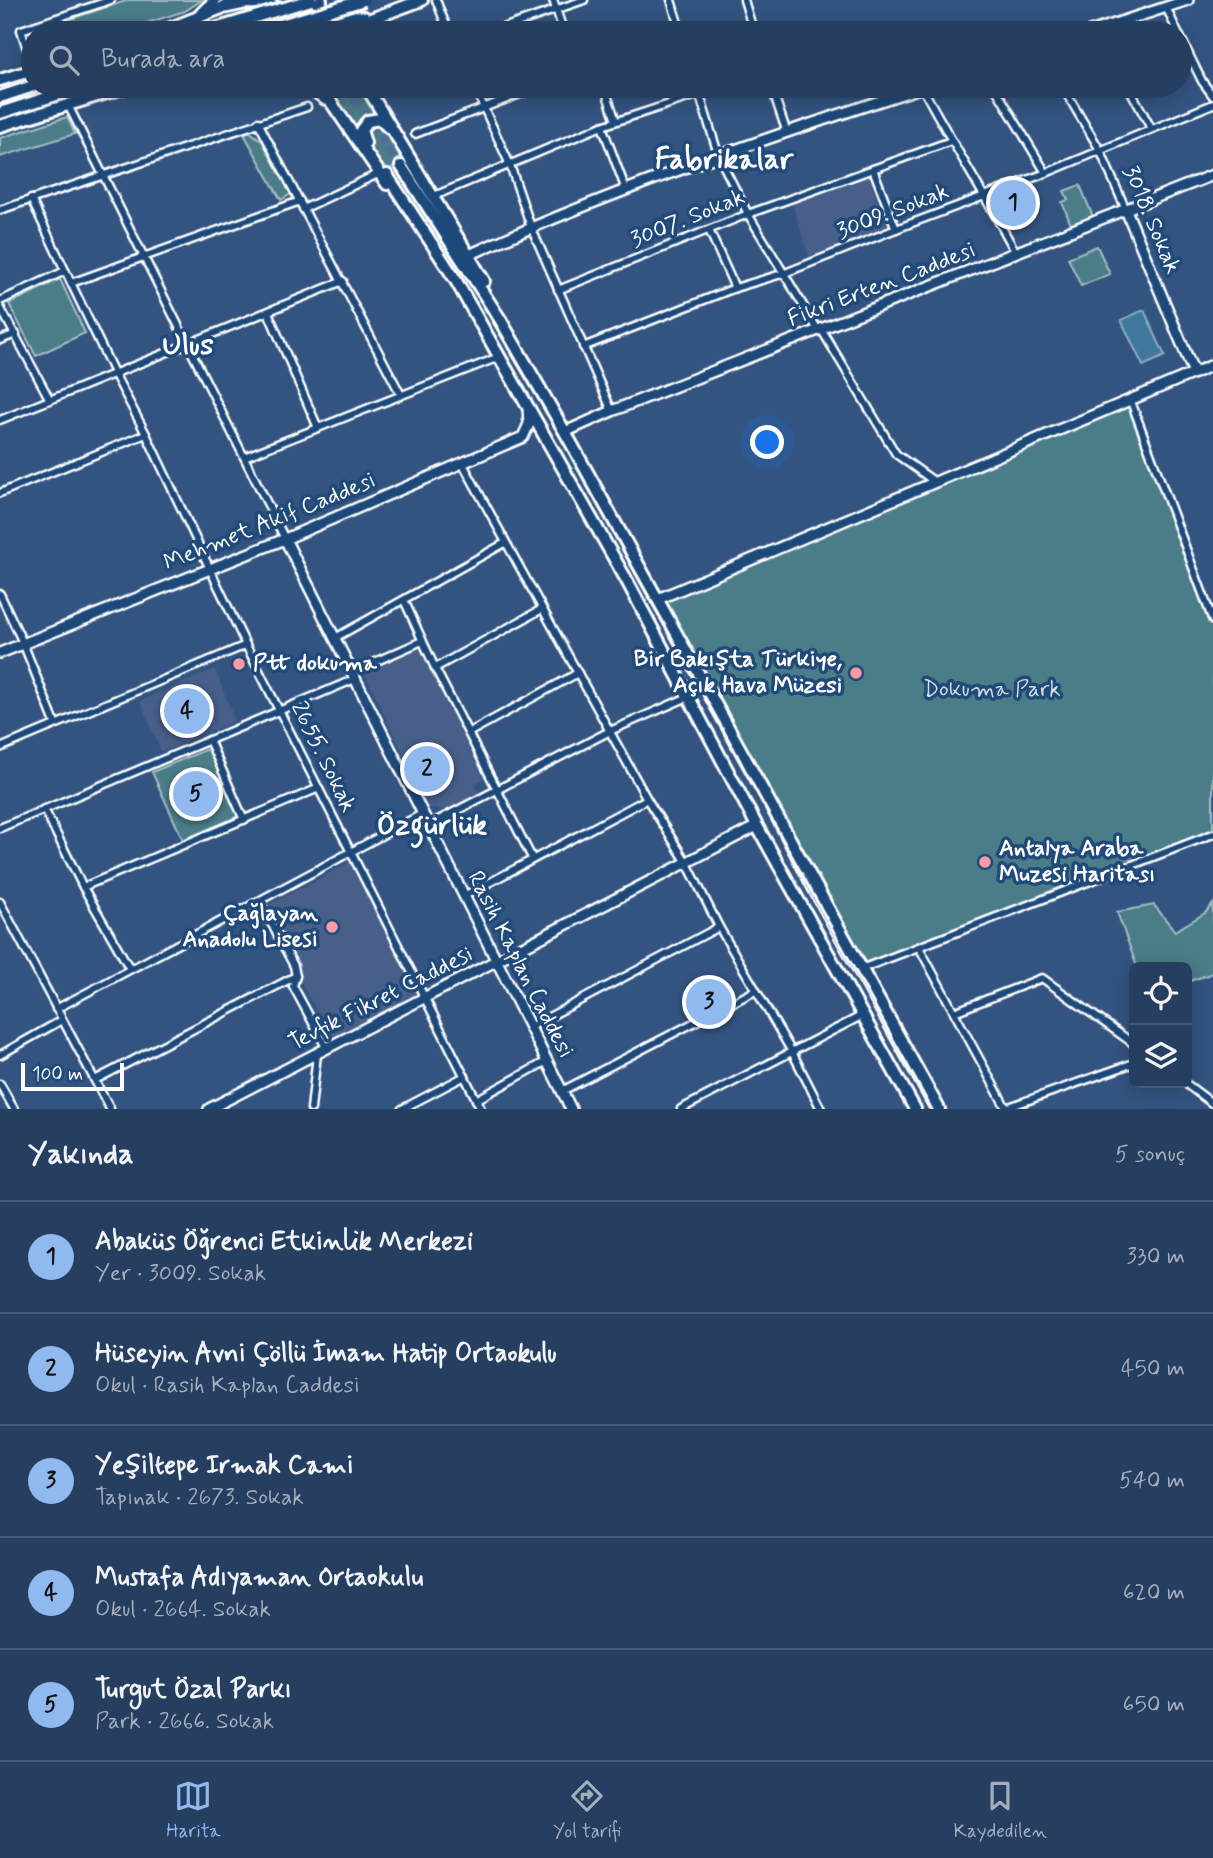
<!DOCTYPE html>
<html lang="tr">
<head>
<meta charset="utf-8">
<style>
	body { margin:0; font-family:Mynerve,sans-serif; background:#2e4667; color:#f1f3f6 }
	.controls { position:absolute; right:21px; bottom:21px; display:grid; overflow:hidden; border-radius:10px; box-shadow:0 4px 18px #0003 }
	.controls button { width:63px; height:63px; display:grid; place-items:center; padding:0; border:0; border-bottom:2px solid #425876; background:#263f61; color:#f1f3f6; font:35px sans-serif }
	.scale { position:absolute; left:21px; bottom:18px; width:103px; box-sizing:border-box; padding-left:7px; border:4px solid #fff; border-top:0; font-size:19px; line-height:24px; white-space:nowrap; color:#fff; -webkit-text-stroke:5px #1f4a7a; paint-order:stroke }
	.you { position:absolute; left:768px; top:443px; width:24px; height:24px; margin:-18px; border:5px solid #fff; border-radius:50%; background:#1a73e8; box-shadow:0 0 0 10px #1a73e833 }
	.badge { display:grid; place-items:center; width:46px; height:46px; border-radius:50%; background:#90b9f0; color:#111; font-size:23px; font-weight:700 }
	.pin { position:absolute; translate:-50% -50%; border:4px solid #fff; box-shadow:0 2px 7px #0006 }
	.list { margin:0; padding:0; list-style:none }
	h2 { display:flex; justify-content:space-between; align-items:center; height:91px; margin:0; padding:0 28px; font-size:30px }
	h2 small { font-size:23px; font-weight:400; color:#a4afbd }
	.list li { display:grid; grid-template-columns:46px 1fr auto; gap:21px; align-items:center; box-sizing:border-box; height:112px; padding:0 28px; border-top:2px solid #425876 }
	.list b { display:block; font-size:26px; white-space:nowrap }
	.list p { margin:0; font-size:23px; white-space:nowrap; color:#a4afbd }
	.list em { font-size:23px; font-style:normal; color:#a4afbd }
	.icon { flex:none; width:38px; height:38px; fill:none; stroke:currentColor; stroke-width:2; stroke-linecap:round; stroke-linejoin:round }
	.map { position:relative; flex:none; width:1213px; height:1109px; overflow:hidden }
	.search { position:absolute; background:#263f61; box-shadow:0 4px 18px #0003; left:21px; right:21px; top:21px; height:77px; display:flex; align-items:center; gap:18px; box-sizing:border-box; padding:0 24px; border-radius:38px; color:#a4afbd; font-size:26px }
	.sheet { height:651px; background:#263f61 }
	nav { display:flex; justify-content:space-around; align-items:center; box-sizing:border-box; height:98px; border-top:2px solid #425876; background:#263f61; font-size:19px; color:#a4afbd }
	nav a { display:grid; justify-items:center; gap:4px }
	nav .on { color:#90b9f0 }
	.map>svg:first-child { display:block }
	.built { fill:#465f89 }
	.green { fill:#4b7d89; stroke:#a5bec4; stroke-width:2 }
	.water { fill:#40789c; stroke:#8caec4; stroke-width:2 }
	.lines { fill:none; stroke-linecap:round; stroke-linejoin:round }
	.highway-tunnel { stroke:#526e94; stroke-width:10; stroke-dasharray:10 5; stroke-linecap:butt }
	.street-casing { stroke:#fff; stroke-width:11 }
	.secondary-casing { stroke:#fff; stroke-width:14 }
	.highway-casing { stroke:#fff; stroke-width:16 }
	.street { stroke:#1f4a7a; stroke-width:6 }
	.secondary { stroke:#1f4a7a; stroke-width:9 }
	.highway { stroke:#1f4a7a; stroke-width:10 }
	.tram { stroke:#fff; stroke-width:2 }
	.highway-bridge-casing { stroke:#fff; stroke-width:16; stroke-linecap:butt }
	.highway-bridge { stroke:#1f4a7a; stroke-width:10 }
	.poi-dot { fill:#ff9aa2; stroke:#1f4a7a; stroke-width:2.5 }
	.labels { text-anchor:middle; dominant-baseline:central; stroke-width:7; stroke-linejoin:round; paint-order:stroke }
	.street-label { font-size:23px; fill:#fff; stroke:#1f4a7a }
	.poi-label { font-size:23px; font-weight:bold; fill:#fff; stroke:#1f4a7a; text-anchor:end }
	.park-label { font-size:23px; fill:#d2dee2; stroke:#1f4a7a }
	.district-label { font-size:30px; font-weight:bold; fill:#fff; stroke:#1f4a7a }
</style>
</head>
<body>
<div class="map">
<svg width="1213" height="1109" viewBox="0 0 1213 1109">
	<rect width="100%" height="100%" fill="#335481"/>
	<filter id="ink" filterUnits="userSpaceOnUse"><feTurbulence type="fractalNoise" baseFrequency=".0143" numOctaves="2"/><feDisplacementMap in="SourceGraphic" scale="14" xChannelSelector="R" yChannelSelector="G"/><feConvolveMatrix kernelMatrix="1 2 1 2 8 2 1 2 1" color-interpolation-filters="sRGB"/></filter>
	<g filter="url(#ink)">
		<g class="built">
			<path d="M 869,177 L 888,228 L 809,257 L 792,204 Z"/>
			<path d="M 420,647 L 484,779 L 475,784 L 479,794 L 444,810 L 429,808 L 364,672 Z"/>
			<path d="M 215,669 L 235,721 L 161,752 L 140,701 Z"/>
			<path d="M 350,862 L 419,992 L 333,1038 L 309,998 L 299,978 L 301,970 L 267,906 Z"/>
		</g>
		<g class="green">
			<path d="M 129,0 L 202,0 L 185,11 L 115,33 L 33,33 L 33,40 L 30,32 Z"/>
			<path d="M 326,86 L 359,86 L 376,112 L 360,119 L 354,128 Z"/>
			<path d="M 67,117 L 75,134 L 0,157 L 0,138 Z"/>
			<path d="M 370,127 C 388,127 395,148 404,161 L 383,173 C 375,160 359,141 370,127 Z"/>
			<path d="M 249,131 L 262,141 L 291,194 L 281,200 L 244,134 Z"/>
			<path d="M 1080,185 L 1093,217 L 1071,225 L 1062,202 L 1068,200 L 1064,191 Z"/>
			<path d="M 1097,246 L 1110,274 L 1081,286 L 1068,258 Z"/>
			<path d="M 60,279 L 85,333 L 36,356 L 9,304 Z"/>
			<path d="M 1130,399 L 1213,621 L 1213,834 L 861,969 L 658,599 Z"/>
			<path d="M 210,748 L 239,816 L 183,840 L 152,772 Z"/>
			<path d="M 1213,904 L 1213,973 L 1187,982 L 1187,967 L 1137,967 L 1117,912 L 1154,905 L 1175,931 L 1205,913 Z"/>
		</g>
		<path class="water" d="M 1144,310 L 1165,356 L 1143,366 L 1121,320 Z"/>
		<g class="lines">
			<g class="highway-tunnel">
				<path d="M 328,86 L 387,175"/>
				<path d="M 346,86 L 401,166"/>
			</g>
			<g class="street-casing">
				<g id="street">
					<path d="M 436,0 L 449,33"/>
					<path d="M 553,0 L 564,33"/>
					<path d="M 671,0 L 681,33"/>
					<path d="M 744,0 L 754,33"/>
					<path d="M 1166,7 L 1178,33"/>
					<path d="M 488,33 L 584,0"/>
					<path d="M 1180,36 L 1202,81 L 1213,96"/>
					<path d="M 33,68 L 21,30 L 111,0"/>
					<path d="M 474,86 L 510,165 L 531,227 L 612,411"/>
					<path d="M 604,86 L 616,121"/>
					<path d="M 697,86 L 719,157 L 748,214 L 818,330"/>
					<path d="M 771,86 L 787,133"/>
					<path d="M 994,86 L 1046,173"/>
					<path d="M 1062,86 L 1100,150 L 1126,210"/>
					<path d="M 1128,86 L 1151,128"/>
					<path d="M 922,87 C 952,143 986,197 1016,253"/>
					<path d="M 68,105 L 285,539"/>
					<path d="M 258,122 L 401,395"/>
					<path d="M 602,126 L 626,190"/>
					<path d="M 415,134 L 541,86"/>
					<path d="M 873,169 L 896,229"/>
					<path d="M 434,196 L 602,126 L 700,94"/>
					<path d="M 31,199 L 115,375 L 146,434 L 246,645 L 481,1109"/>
					<path d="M 303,209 L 380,173"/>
					<path d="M 0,210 L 307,107"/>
					<path d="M 709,230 L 735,288"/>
					<path d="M 71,283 L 300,201"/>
					<path d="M 558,290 L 748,214 L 951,141"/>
					<path d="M 0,301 L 65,271"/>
					<path d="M 0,307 L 50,400"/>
					<path d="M 268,312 L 318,428"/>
					<path d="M 821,329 L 896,454 L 935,482"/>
					<path d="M 0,340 L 16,334"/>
					<path d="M 583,347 L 735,288 L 785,273 L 896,229 L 1046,173 L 1213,104"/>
					<path d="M 1130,399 L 1213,621"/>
					<path d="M 0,420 L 343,281"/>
					<path d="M 244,457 L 499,357"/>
					<path d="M 463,464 L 647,799 L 687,863 L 719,927 L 792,1052 L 821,1109"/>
					<path d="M 0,493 L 146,434"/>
					<path d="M 0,594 L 23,643 L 55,723"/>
					<path d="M 404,600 L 435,668 L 532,858"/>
					<path d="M 335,638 L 505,543"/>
					<path d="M 435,668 L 542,609"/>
					<path d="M 352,672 L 422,641"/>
					<path d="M 468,733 L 578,673"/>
					<path d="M 209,740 L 244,820"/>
					<path d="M 0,748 L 246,645"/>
					<path d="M 44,809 L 83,887 L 130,969"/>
					<path d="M 429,825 L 610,731 L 688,697"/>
					<path d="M 0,828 L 355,679"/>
					<path d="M 83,887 L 319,788"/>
					<path d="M 464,896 L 647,799"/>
					<path d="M 0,902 L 110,1109"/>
					<path d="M 260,902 L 294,966 L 296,976 L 293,986 L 327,1049"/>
					<path d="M 919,947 L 954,1012"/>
					<path d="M 861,969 L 1213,834"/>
					<path d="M 56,1009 L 422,814"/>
					<path d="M 530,1027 L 719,927"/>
					<path d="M 1134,1044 L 1042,978 L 954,1012 L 1006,1108 L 1134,1063"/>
					<path d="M 0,1055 L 62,1020"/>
					<path d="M 95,1080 L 296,976"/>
					<path d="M 1185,1083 L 1213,1104"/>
					<path d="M 0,1084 L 14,1109"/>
					<path d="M 562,1091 L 755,991"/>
					<path d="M 476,1100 L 547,1061"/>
					<path d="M 311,1109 L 317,1054"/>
					<path d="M 402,1109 L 465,1076"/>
					<path d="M 681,1109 L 863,1015"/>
				</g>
			</g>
			<g class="secondary-casing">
				<g id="secondary">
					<path d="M 1087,33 L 1188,0"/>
					<path d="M 1126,210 L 1194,373"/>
					<path d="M 469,255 C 617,188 772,136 926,86"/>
					<path d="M 565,432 L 612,411 L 1213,175"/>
					<path d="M 285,539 L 571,1109"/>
					<path d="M 658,599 L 1213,365"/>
					<path d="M 0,653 L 285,539 L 523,437 L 529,424 L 528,408"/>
					<path d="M 209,1109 L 757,826"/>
				</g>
			</g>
			<g class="highway-casing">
				<g id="highway">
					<path d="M 299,1 L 335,14 L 364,17"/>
					<path d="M 223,8 L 246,3 L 269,4 L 332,33"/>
					<path d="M 200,15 L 215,0"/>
					<path d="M 158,33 L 229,5"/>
					<path d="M 305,33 L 321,0"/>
					<path d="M 333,33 L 422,0"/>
					<path d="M 366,33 L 371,25 L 380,17"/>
					<path d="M 0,80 L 33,70"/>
					<path d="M 308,86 L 325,99"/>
					<path d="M 320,86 L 387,184"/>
					<path d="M 366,86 L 484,281"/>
					<path d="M 0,97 L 33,86"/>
					<path d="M 0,113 L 84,86"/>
					<path d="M 0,126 L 129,86"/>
					<path d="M 365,143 L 361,130 L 368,121 L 380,119 L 389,128"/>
					<path d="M 401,166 L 500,319 L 565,432 L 939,1109"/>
					<path d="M 387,175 L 455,279 L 626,579 L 757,826 L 915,1109"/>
				</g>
			</g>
			<use href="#street" class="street"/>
			<use href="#secondary" class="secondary"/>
			<use href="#highway" class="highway"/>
			<path class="tram" d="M 396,169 L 472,287 L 565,445 L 737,754 L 810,895 L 929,1109"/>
			<g class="highway-bridge-casing">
				<g id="highway-bridge">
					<path d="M 202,33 L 311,0"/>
					<path d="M 255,33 L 364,0"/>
				</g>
			</g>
			<use href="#highway-bridge" class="highway-bridge"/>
		</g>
	</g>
	<g class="poi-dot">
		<circle cx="239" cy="664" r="7"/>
		<circle cx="856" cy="673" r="7"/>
		<circle cx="985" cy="862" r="7"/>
		<circle cx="332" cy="927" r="7"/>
	</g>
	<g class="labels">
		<g class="street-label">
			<text transform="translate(893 212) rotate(-21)">3009. Sokak</text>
			<text transform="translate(688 219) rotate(-22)">3007. Sokak</text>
			<text transform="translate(1151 220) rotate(67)">3018. Sokak</text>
			<text transform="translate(882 285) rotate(-21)">Fikri Erten Caddesi</text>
			<text transform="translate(270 522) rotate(-22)">Mehmet Akif Caddesi</text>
			<text transform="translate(323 757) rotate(64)">2655. Sokak</text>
			<text transform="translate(520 965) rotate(63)">Rasih Kaplan Caddesi</text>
			<text transform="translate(381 999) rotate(-27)">Tevfik Fikret Caddesi</text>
		</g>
		<g class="poi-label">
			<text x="842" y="660">Bir Bakışta Türkiye,<tspan x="842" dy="26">Açık Hava Müzesi</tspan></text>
			<text x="253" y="664" text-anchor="start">Ptt dokuma</text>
			<text x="999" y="849" text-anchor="start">Antalya Araba<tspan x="999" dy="26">Muzesi Haritası</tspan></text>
			<text x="318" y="914">Çağlayan<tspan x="318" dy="26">Anadolu Lisesi</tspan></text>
		</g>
		<g class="park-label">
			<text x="992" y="690">Dokuma Park</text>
		</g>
		<g class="district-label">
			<text x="724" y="159">Fabrikalar</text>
			<text x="188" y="345">Ulus</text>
			<text x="432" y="825">Özgürlük</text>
		</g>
	</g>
</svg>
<div class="controls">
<button><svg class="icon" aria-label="locate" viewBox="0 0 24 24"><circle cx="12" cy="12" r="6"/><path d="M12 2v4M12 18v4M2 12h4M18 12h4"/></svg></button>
<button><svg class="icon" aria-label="layers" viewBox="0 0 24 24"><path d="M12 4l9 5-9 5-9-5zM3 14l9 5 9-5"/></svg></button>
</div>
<div class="scale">100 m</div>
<div class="you"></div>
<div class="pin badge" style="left:1013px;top:203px">1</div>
<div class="pin badge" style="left:427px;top:769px">2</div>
<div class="pin badge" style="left:709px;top:1002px">3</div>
<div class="pin badge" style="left:187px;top:711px">4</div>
<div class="pin badge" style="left:196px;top:794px">5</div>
<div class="search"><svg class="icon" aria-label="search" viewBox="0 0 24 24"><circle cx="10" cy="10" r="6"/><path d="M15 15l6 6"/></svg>Burada ara</div>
</div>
<section class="sheet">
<h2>Yakında<small>5 sonuç</small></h2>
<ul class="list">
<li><span class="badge">1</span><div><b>Abaküs Öğrenci Etkinlik Merkezi</b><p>Yer · 3009. Sokak</p></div><em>330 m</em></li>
<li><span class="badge">2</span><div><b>Hüseyin Avni Çöllü İmam Hatip Ortaokulu</b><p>Okul · Rasih Kaplan Caddesi</p></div><em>450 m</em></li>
<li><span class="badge">3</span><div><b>Yeşiltepe Irmak Cami</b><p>Tapınak · 2673. Sokak</p></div><em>540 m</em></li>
<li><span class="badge">4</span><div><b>Mustafa Adıyaman Ortaokulu</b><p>Okul · 2664. Sokak</p></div><em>620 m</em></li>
<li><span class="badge">5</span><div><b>Turgut Özal Parkı</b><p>Park · 2666. Sokak</p></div><em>650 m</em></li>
</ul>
</section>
<nav>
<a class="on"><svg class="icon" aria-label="map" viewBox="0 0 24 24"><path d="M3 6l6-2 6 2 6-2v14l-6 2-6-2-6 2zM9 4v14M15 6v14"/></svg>Harita</a>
<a><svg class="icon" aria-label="directions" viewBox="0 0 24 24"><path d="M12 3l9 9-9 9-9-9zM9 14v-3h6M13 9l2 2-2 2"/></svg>Yol tarifi</a>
<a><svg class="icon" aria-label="saved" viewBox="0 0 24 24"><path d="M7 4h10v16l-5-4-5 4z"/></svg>Kaydedilen</a>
</nav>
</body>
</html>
